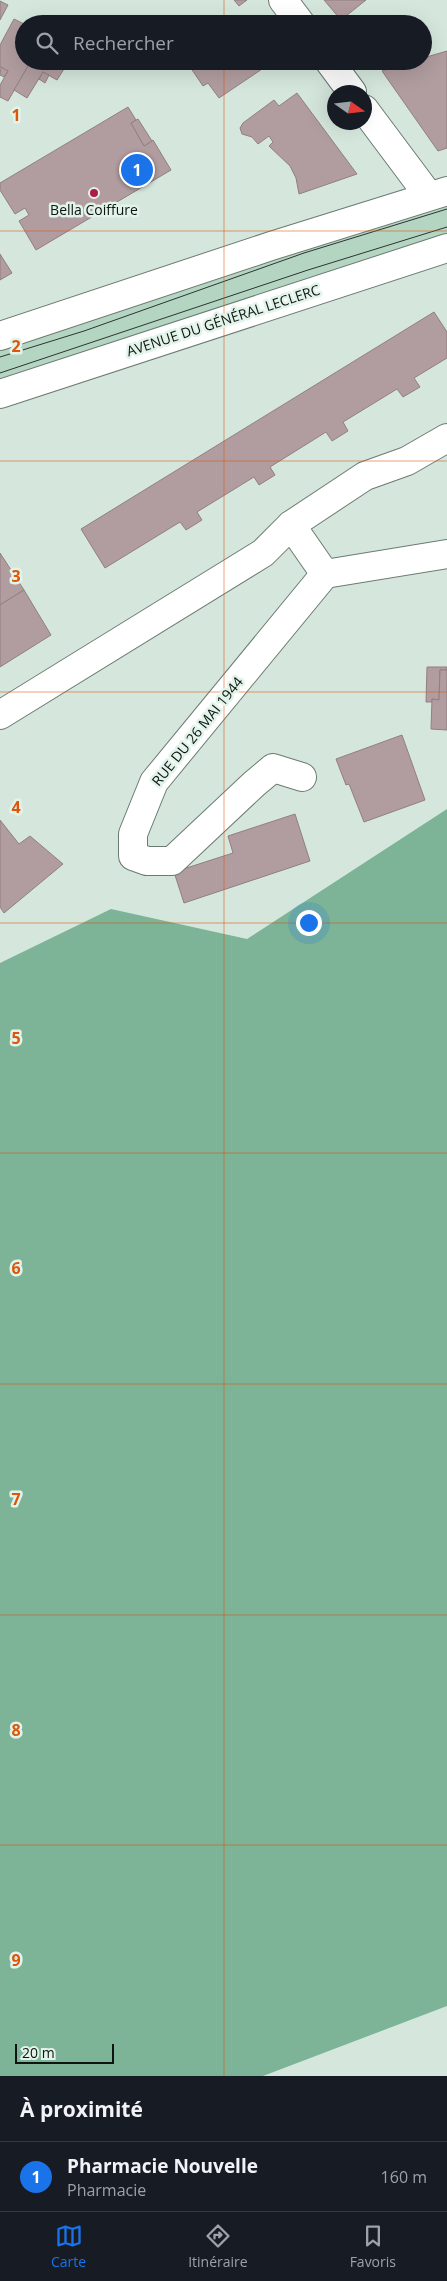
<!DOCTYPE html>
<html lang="fr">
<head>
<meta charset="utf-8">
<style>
	body { margin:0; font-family:"Open Sans",sans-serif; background:#242831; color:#f1f3f6 }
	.compass { position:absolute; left:327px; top:85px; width:45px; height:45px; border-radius:50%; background:#171b24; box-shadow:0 5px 20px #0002; rotate:104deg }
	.scale { position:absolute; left:15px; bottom:12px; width:99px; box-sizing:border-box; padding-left:5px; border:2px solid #0e1411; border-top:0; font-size:14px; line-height:18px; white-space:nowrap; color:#0e1411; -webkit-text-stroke:4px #e2f4ea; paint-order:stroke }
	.you { position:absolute; left:308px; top:922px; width:18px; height:18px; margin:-12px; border:4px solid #fff; border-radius:50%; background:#1a73e8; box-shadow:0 0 0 8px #1a73e833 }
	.badge { display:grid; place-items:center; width:32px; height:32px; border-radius:50%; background:#1a73e8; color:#fff; font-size:16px; font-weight:700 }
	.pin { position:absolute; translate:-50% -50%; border:2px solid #fff; box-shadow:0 1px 5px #0006 }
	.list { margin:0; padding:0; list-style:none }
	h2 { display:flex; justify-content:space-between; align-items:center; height:65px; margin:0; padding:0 20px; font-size:21px }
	h2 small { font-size:16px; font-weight:400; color:#9ea1a6 }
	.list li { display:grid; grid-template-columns:32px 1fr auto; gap:15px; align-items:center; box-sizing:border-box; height:70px; padding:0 20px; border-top:1px solid #363941 }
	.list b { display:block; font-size:19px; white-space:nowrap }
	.list p { margin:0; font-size:16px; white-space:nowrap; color:#9ea1a6 }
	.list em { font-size:16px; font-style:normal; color:#9ea1a6 }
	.icon { flex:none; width:28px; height:28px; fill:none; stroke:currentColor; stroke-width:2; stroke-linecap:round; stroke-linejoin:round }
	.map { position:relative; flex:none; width:447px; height:2076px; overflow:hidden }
	.search { position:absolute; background:#171b24; box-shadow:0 5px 20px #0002; left:15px; right:15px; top:15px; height:55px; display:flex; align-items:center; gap:12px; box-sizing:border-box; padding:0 18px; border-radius:28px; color:#9ea1a6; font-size:19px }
	.sheet { height:135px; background:#171b24 }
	nav { display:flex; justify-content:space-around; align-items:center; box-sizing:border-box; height:70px; border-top:1px solid #363941; background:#171b24; font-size:14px; color:#9ea1a6 }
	nav a { display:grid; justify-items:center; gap:2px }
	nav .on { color:#1a73e8 }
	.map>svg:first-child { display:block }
	.green { fill:#b5d5c3 }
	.forest { fill:#7db396 }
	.building { fill:#b19d9f; stroke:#927f81 }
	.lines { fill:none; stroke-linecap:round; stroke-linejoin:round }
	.minor-casing { stroke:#6b7b72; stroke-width:30 }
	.secondary-casing { stroke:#6b7b72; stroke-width:30 }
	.minor { stroke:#fff; stroke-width:28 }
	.secondary { stroke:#fff; stroke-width:28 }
	.tram { stroke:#2c3430; stroke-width:1 }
	.grid { fill:none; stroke:#dd560c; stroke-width:1; stroke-opacity:0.55 }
	.poi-dot { fill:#ae1b47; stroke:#e2f4ea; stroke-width:2 }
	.labels { text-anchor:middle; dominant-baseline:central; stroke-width:5; stroke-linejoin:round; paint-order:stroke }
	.poi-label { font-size:14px; fill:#0e1411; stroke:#e2f4ea }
	.street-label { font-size:14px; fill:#0e1411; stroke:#e2f4ea }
	.grid-label { font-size:16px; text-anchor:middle; font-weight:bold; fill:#dd560c; stroke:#e2f4ea; stroke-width:5; stroke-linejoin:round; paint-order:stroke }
</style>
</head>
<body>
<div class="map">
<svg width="447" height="2076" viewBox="0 0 447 2076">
	<rect width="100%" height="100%" fill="#d5e7dd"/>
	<path class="green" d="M 447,201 L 447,235 L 310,278 L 0,383 L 0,348 Z"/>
	<path class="forest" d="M 447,809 L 447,2006 L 263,2076 L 0,2076 L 0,963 L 111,909 L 247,939 Z"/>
	<g class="building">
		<path d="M 234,0 L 247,0 L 239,6 Z"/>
		<path d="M 324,0 L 366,0 L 341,20 Z"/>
		<path d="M 0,1 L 8,5 L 0,20 Z"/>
		<path d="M 14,19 L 24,24 L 24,61 L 31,61 L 8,101 L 0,97 L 0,85 L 8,71 L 0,67 L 0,45 Z"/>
		<path d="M 447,51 L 447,148 L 438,151 L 382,71 L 414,61 L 423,61 L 423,58 Z"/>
		<path d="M 31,61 L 69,61 L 57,80 L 43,72 L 27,98 L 14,90 Z"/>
		<path d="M 186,61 L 270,61 L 271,63 L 219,98 L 208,83 L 203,86 Z"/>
		<path d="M 1,67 L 8,71 L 4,77 L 0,75 Z"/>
		<path d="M 43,72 L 49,75 L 45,83 L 39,79 Z"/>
		<path d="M 297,93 L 357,174 L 299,194 L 296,178 L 290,166 L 269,146 L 273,142 L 269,136 L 258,144 L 252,137 L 242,134 L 240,128 L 243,123 L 274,100 L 279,106 Z"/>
		<path d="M 128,107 L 136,120 L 131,123 L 144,146 L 153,140 L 171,170 L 36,250 L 19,221 L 29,215 L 25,208 L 15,214 L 0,190 L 0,183 Z"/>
		<path d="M 138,119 L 152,141 L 144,146 L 131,123 Z"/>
		<path d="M 0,254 L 12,273 L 0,280 Z"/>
		<path d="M 434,312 L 447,332 L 447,358 L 414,378 L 420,387 L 403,397 L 397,389 L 343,422 L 348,431 L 332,441 L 326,432 L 270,467 L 275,475 L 259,485 L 254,477 L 197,512 L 202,520 L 186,530 L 180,522 L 105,568 L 81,529 Z"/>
		<path d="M 0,553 L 24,590 L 0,605 Z"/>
		<path d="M 24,590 L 51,635 L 0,667 L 0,605 Z"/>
		<path d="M 427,667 L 447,667 L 447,670 L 440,670 L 439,700 L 432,699 L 432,702 L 426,702 Z"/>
		<path d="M 440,670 L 447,670 L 447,730 L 431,729 L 432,699 L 439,700 Z"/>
		<path d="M 402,735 L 425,800 L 364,822 L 349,784 L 346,785 L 336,759 Z"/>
		<path d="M 295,814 L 310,861 L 184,903 L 174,872 L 233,853 L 228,836 Z"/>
		<path d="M 0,820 L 19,844 L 30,836 L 63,864 L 4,913 L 0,907 Z"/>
	</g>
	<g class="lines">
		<g class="minor-casing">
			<g id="minor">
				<path d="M 283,0 L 301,24"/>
				<path d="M 329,61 L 352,92"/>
				<path d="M 364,109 L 429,196"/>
				<path d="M 291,525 L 325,574 L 447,554"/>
				<path d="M 0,715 L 263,553 L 291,525 L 365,476 L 407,461 L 447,438"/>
				<path d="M 302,777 L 273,768 L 254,784 L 172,861 L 147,861 L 133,856 L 133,834 L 154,782 L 325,574"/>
			</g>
		</g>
		<g class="secondary-casing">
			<g id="secondary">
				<path d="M 0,336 L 271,246 L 447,191"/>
				<path d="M 0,394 L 447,248"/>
			</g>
		</g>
		<use href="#minor" class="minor"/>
		<use href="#secondary" class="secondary"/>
		<g class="tram">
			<path d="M 0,357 L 84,331 L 304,253 L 447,209"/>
			<path d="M 0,373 L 308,270 L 447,227"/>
		</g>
	</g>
	<path class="grid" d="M 224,0 L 224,24M 224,61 L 224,2076M 0,231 L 447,231M 0,461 L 447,461M 0,692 L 447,692M 0,923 L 447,923M 0,1153 L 447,1153M 0,1384 L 447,1384M 0,1615 L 447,1615M 0,1845 L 447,1845"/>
	<circle class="poi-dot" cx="94" cy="193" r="5"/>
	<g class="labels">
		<g class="poi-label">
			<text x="94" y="209">Bella Coiffure</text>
		</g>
		<g class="street-label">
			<text transform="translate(223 320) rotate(-18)">AVENUE DU GÉNÉRAL LECLERC</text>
			<text transform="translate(197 731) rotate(-51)">RUE DU 26 MAI 1944</text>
		</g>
	</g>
	<g class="grid-label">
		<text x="16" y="121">1</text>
		<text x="16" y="352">2</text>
		<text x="16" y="582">3</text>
		<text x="16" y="813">4</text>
		<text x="16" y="1044">5</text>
		<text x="16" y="1274">6</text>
		<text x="16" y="1505">7</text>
		<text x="16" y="1736">8</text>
		<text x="16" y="1966">9</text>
	</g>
</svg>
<svg class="compass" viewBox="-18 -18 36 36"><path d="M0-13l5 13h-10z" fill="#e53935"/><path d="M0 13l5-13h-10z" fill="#9ea1a6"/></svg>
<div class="scale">20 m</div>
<div class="you"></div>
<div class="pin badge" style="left:137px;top:170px">1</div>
<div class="search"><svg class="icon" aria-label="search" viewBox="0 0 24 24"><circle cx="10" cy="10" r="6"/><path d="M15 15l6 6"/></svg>Rechercher</div>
</div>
<section class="sheet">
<h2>À proximité<small></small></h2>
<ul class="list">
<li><span class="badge">1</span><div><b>Pharmacie Nouvelle</b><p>Pharmacie</p></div><em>160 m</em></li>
</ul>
</section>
<nav>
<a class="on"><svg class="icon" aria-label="map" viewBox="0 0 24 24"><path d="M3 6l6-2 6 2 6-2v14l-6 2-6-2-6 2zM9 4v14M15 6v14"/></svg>Carte</a>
<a><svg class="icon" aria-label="directions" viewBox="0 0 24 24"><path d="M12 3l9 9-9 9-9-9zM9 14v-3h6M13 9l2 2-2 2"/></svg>Itinéraire</a>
<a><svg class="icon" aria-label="saved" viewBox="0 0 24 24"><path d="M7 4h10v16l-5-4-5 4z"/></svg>Favoris</a>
</nav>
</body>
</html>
